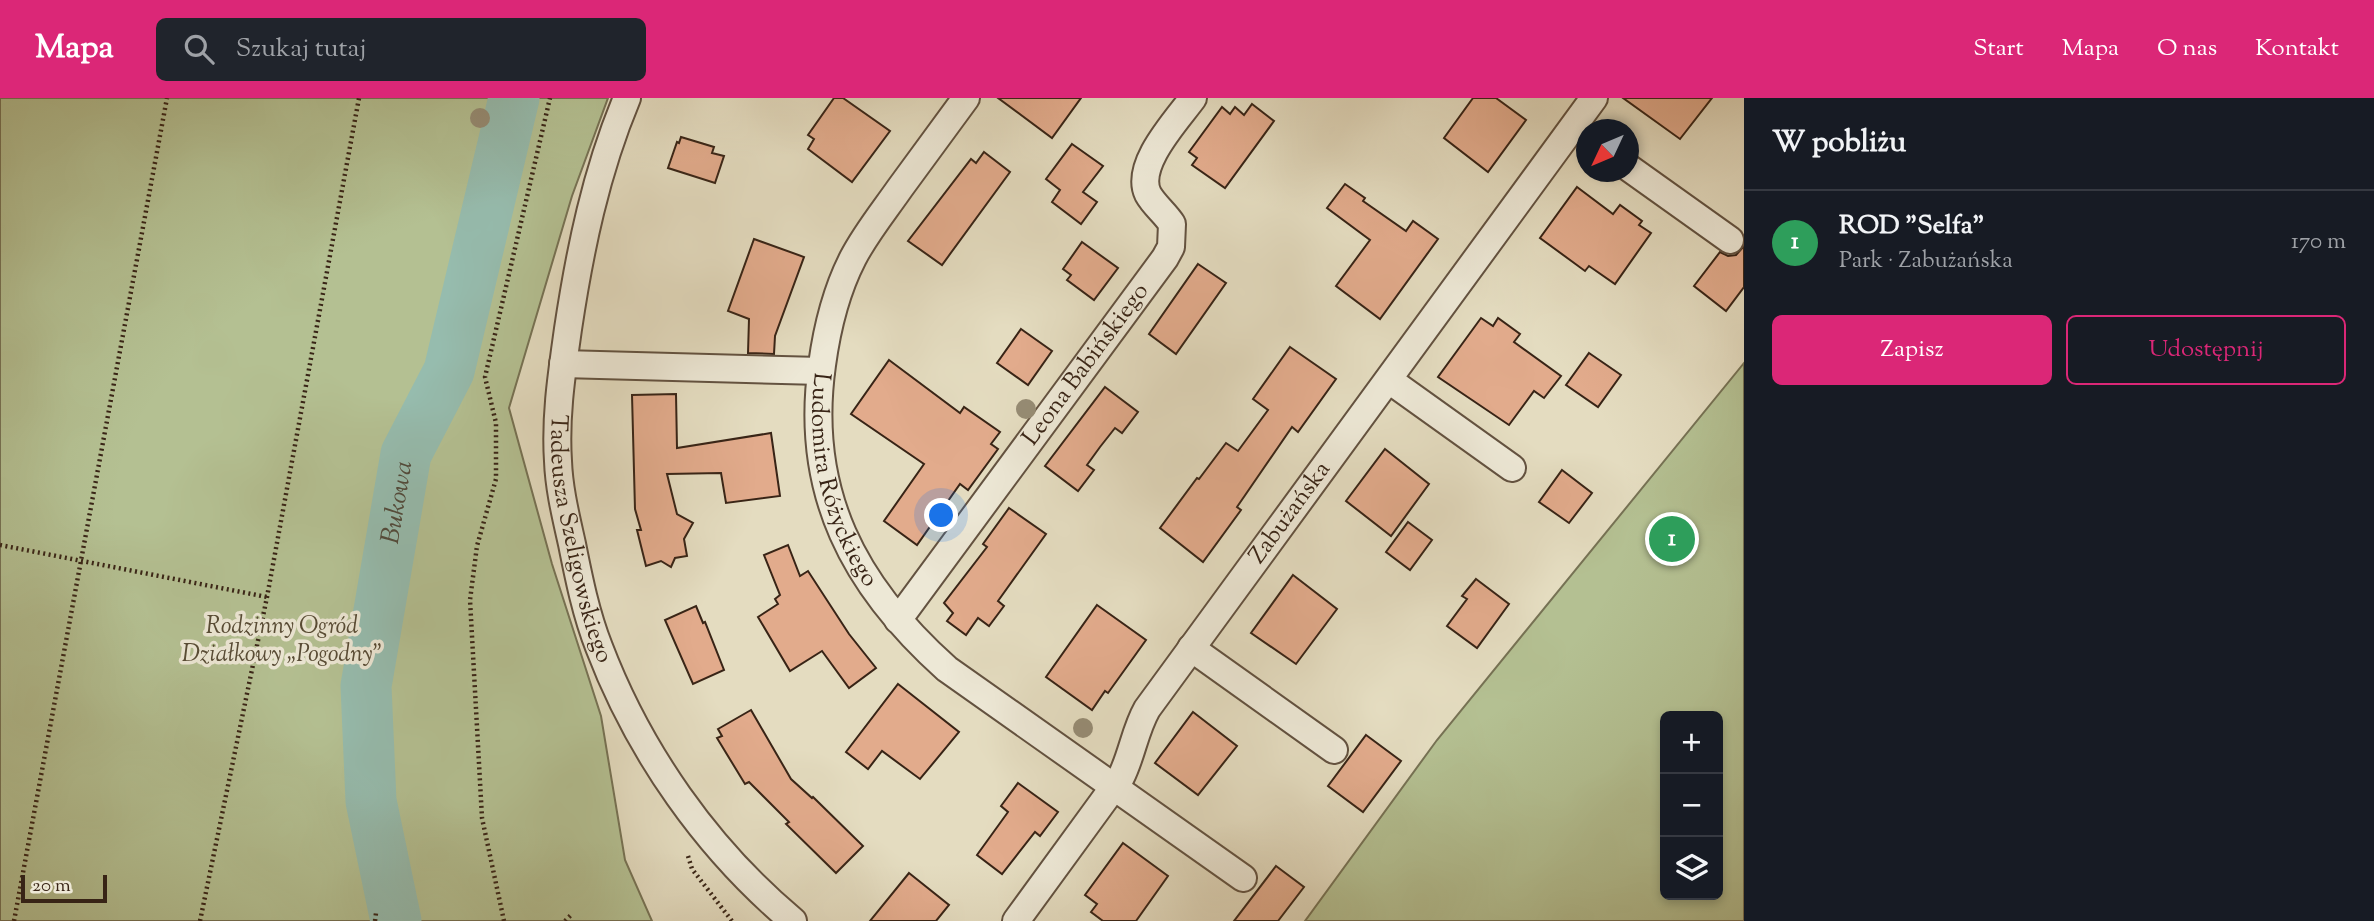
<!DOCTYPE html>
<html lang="pl">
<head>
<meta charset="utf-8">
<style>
	body { margin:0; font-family:"Sorts Mill Goudy",serif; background:#20242c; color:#f1f3f6 }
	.controls { position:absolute; right:21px; bottom:21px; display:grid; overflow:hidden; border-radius:10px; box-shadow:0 4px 10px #0003 }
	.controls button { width:63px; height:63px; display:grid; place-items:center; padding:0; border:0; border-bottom:2px solid #363941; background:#171b24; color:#f1f3f6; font:35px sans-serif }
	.compass { position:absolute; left:1576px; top:21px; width:63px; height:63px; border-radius:50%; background:#171b24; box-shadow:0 4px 10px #0003; rotate:226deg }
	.scale { position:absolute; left:21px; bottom:18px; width:86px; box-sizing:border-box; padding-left:7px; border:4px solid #382416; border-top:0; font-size:19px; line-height:24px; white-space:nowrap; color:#382416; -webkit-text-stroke:5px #ede8d6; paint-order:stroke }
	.you { position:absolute; left:942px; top:418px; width:24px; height:24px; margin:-18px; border:5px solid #fff; border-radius:50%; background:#1a73e8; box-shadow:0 0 0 10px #1a73e833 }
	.badge { display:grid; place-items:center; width:46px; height:46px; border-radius:50%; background:#db2777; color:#fff; font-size:23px; font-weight:700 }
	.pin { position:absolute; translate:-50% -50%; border:4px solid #fff; box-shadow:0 2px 7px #0006 }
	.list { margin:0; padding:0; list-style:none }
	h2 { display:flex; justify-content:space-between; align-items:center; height:91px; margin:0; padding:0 28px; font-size:30px }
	h2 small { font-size:23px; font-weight:400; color:#9ea1a6 }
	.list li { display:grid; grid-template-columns:46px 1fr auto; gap:21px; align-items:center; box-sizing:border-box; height:105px; padding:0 28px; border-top:2px solid #363941 }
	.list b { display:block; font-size:26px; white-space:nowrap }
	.list p { margin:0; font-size:23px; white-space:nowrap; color:#9ea1a6 }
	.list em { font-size:23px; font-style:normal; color:#9ea1a6 }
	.actions { display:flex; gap:14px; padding:21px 28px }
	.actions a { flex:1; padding:16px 0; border:2px solid #db2777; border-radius:10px; text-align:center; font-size:24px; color:#db2777 }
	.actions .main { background:#db2777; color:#fff }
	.icon { flex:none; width:38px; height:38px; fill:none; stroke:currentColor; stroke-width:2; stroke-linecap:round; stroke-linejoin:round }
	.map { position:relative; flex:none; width:1744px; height:823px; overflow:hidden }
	header { display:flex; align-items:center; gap:42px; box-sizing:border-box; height:98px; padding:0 35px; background:#db2777; color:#fff }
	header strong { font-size:33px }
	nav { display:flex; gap:38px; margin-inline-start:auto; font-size:24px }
	.search { width:490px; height:63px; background:#20242c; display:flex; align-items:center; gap:18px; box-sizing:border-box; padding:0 24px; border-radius:10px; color:#9ea1a6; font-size:26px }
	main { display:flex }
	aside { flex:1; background:#171b24 }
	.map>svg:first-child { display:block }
	.green { fill:#b4c092; stroke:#767254; stroke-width:2; fill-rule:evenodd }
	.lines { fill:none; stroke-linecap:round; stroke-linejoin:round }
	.river { stroke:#96bcae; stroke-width:51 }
	.building { fill:#e2ab8c; stroke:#382416; stroke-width:2 }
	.street-casing { stroke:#635240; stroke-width:30 }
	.path { stroke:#382416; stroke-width:4.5; stroke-dasharray:2 3.5; stroke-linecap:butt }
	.street { stroke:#ede8d6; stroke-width:26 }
	.tree { fill:#968c74 }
	.labels { text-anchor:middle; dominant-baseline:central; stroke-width:7; stroke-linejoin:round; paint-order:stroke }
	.street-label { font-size:24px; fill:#382416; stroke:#ede8d6 }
	.park-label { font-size:24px; font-style:italic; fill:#574b35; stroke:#ede8d6 }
	.water-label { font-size:26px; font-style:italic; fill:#504a3c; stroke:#ede8d6 }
</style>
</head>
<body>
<header>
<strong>Mapa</strong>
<div class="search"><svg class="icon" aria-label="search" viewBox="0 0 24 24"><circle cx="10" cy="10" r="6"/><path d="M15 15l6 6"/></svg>Szukaj tutaj</div>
<nav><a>Start</a><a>Mapa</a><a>O nas</a><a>Kontakt</a></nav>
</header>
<main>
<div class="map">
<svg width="1744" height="823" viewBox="0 0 1744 823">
	<rect width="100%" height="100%" fill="#e4dcc0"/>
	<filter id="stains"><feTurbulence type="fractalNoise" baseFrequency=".00286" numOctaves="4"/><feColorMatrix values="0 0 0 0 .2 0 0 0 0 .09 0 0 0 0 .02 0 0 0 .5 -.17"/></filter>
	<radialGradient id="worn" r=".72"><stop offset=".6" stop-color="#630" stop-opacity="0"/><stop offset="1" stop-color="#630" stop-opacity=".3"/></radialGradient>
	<g class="green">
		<path d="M 0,0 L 608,0 L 572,98 L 509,310 L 552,466 L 601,618 L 625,762 L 652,823 L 0,823 Z"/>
		<path d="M 1744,265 L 1744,823 L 1305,823 L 1437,642 ZM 1665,618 L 1718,618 L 1718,797 L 1665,797 Z"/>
	</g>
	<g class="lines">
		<path class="river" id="s1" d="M 396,823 L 371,703 L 366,588 L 406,356 L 449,273 L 514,0"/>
	</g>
	<g class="building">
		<path d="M 834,0 L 843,0 L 890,33 L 852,84 L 808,51 L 814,41 L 808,37 Z"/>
		<path d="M 998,0 L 1081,0 L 1052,40 Z"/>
		<path d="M 1473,0 L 1496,0 L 1526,22 L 1488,74 L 1444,40 Z"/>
		<path d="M 1623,0 L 1712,0 L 1680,41 Z"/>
		<path d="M 1252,6 L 1274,23 L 1225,90 L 1192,67 L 1197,60 L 1189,54 L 1222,9 L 1230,16 L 1235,9 L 1244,17 Z"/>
		<path d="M 681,39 L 714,49 L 712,55 L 724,58 L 715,85 L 668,70 L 677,44 L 679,45 Z"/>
		<path d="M 1072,46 L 1103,68 L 1083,94 L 1097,104 L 1081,126 L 1052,104 L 1060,92 L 1046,81 Z"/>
		<path d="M 984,54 L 1010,74 L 942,167 L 908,143 L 971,61 L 976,65 Z"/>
		<path d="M 1345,86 L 1365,100 L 1363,103 L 1406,133 L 1413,123 L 1438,141 L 1380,221 L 1336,188 L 1370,142 L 1327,110 Z"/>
		<path d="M 1577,89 L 1613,116 L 1620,107 L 1642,123 L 1639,127 L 1651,135 L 1615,186 L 1589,168 L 1585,173 L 1540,140 Z"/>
		<path d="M 754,141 L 804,159 L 775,238 L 774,256 L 748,255 L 749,221 L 728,213 Z"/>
		<path d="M 1082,144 L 1118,170 L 1094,202 L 1067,182 L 1071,177 L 1063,171 Z"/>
		<path d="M 1744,148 L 1744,189 L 1726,213 L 1694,188 L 1720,154 L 1728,158 L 1736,157 Z"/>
		<path d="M 1198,166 L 1226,185 L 1176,256 L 1149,236 Z"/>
		<path d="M 1481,220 L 1493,228 L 1498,220 L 1520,236 L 1514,244 L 1561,278 L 1544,300 L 1534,293 L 1509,327 L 1438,279 Z"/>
		<path d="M 1021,231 L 1052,253 L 1028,287 L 997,265 Z"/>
		<path d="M 1290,249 L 1336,281 L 1298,334 L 1292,329 L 1237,409 L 1241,412 L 1203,464 L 1160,430 L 1197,380 L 1199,381 L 1226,345 L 1238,353 L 1268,312 L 1253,301 Z"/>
		<path d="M 1589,255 L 1621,277 L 1598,309 L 1566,287 Z"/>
		<path d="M 889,262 L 960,315 L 964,309 L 1000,334 L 991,346 L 998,351 L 968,392 L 960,386 L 917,447 L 884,423 L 924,366 L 851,316 Z"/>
		<path d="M 1105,289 L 1138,314 L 1122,335 L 1115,330 L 1100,349 L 1087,367 L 1094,372 L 1078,393 L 1045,368 Z"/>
		<path d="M 676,296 L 677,350 L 771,335 L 780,398 L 726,405 L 721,375 L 667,376 L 677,416 L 693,425 L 684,441 L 687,458 L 675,460 L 671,469 L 661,463 L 646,468 L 637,432 L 641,432 L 635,411 L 632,297 Z"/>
		<path d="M 1385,351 L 1429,386 L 1391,438 L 1346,403 Z"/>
		<path d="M 1562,372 L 1592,395 L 1569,425 L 1539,404 Z"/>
		<path d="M 1009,410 L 1046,436 L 998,503 L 1004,508 L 989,528 L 978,520 L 966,537 L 947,523 L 953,515 L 944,505 L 987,449 L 983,446 Z"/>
		<path d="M 1408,424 L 1432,442 L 1410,472 L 1386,454 Z"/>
		<path d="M 788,447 L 800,478 L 808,473 L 849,536 L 876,570 L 849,590 L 822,553 L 790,573 L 758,519 L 778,506 L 775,501 L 780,497 L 764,457 Z"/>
		<path d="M 1293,477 L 1337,511 L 1296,566 L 1251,535 Z"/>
		<path d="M 1476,481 L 1509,506 L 1477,550 L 1447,528 L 1467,501 L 1462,498 Z"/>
		<path d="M 1097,507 L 1146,542 L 1108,595 L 1105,593 L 1092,612 L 1046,579 Z"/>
		<path d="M 696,508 L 703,525 L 705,524 L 724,572 L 693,586 L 665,522 Z"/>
		<path d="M 898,586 L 959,634 L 920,681 L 882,653 L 868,671 L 846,654 Z"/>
		<path d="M 751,612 L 791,681 L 812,700 L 813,699 L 863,748 L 836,775 L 786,726 L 789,724 L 749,684 L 745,686 L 717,640 L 722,638 L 718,631 Z"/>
		<path d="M 1193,614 L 1237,648 L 1198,697 L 1155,665 Z"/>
		<path d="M 1366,637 L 1401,663 L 1363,714 L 1328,688 Z"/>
		<path d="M 1018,685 L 1058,714 L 1040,738 L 1035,734 L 1002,776 L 977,757 L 1008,714 L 1001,708 Z"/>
		<path d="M 1123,745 L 1168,778 L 1136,823 L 1103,823 L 1091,814 L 1097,806 L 1085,797 Z"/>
		<path d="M 1276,768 L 1304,789 L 1278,823 L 1234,823 Z"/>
		<path d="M 909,775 L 949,807 L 936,823 L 870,823 Z"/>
	</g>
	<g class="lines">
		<g class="street-casing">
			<g id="street">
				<path id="s2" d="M 627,0 C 596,74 580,151 568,231 C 562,274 555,318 558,363 C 559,391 566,419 572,446 C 579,481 586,516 599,549 C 639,654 707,751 793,823"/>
				<path id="s3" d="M 966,0 C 944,30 922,60 900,90 C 884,113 866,135 853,160 C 836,193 827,230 822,267 C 804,394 854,488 947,571 L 1243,780"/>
				<path d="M 1629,70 L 1730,142"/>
				<path d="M 563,266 L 821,273"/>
				<path d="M 1389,282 L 1512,370"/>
				<path id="s4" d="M 898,522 L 1165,160 L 1171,149 L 1172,126 C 1165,115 1154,107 1148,96 C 1134,67 1177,22 1193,0"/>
				<path d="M 1191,550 L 1334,652"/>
				<path id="s5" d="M 1016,823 L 1121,679 C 1132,657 1135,632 1147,611 L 1594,0"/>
			</g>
		</g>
		<g class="path">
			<path d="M 0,447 L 267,499"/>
			<path d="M 688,758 L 692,771 L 732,823"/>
			<path d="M 14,823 L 167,0"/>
			<path d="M 200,823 L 267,499 L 359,0"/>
			<path d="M 375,823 L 376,815"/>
			<path d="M 504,823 L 482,720 L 470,502 L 477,448 L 496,381 L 496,325 L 485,279 L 550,0"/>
			<path d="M 565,823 L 572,816"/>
		</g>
		<use href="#street" class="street"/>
	</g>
	<g class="tree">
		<circle cx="480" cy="20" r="10"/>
		<circle cx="1026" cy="311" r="10"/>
		<circle cx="1083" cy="630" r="10"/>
	</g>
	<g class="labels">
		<g class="street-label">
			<text stroke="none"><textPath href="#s4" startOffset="317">Leona Babińskiego</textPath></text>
			<text stroke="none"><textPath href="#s3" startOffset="427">Ludomira Różyckiego</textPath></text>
			<text stroke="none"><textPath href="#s5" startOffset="494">Zabużańska</textPath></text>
			<text stroke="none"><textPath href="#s2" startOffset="452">Tadeusza Szeligowskiego</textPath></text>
		</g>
		<g class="park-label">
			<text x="282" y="529">Rodzinny Ogród<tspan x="282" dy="28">Działkowy „Pogodny”</tspan></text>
		</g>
		<g class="water-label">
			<text stroke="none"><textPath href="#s1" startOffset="424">Bukowa</textPath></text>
		</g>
	</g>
	<rect width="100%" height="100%" filter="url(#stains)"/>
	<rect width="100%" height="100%" fill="url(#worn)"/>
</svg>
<div class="controls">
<button>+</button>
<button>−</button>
<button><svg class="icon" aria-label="layers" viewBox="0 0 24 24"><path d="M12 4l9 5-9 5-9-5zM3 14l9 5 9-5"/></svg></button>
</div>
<svg class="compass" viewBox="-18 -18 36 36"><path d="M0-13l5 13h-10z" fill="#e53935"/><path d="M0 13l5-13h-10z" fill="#9ea1a6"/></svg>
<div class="scale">20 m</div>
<div class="you"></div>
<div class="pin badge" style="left:1672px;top:441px;background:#2e9e5b">1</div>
</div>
<aside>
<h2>W pobliżu<small></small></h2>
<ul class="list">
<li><span class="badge" style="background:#2e9e5b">1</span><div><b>ROD &quot;Selfa&quot;</b><p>Park · Zabużańska</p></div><em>170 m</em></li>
</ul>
<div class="actions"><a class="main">Zapisz</a><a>Udostępnij</a></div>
</aside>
</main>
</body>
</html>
